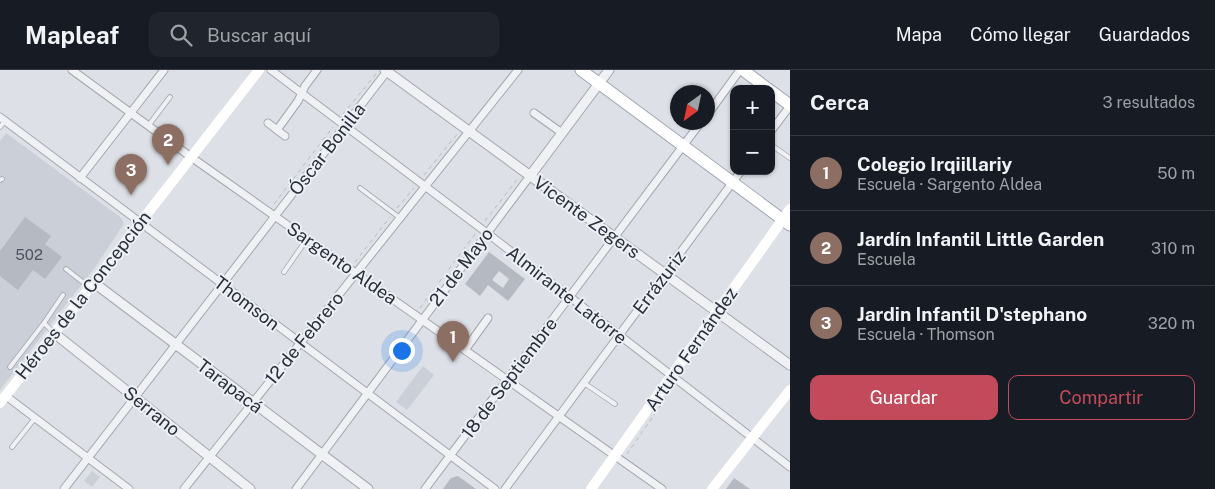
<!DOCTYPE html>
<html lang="es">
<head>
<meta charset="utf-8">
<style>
	body { margin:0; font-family:"Public Sans",sans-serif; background:#20242c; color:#f1f3f6 }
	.controls { position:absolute; right:15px; top:15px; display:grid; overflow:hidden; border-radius:10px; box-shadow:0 1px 4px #0004 }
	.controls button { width:45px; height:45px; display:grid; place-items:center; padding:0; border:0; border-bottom:1px solid #363941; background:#171b24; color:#f1f3f6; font:25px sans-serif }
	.compass { position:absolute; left:670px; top:15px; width:45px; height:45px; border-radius:50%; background:#171b24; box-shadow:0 1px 4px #0004; rotate:213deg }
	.you { position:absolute; left:401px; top:280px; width:18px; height:18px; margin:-12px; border:4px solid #fff; border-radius:50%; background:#1a73e8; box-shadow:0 0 0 8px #1a73e833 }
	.badge { display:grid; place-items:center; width:32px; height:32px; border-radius:50%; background:#c34a5b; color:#fff; font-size:16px; font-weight:700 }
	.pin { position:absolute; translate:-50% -41px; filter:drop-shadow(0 1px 2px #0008) }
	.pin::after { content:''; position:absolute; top:26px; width:18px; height:15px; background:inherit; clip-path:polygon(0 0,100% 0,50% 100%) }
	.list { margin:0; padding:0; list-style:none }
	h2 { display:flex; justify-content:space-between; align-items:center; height:65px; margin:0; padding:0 20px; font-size:21px }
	h2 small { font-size:16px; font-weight:400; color:#9ea1a6 }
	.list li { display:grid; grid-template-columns:32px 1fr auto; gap:15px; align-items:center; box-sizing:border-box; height:75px; padding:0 20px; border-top:1px solid #363941 }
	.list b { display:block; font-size:19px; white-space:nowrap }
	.list p { margin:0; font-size:16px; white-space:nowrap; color:#9ea1a6 }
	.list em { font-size:16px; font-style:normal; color:#9ea1a6 }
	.actions { display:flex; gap:10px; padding:15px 20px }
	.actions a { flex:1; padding:11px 0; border:1px solid #c34a5b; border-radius:10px; text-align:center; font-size:18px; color:#c34a5b }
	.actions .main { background:#c34a5b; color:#fff }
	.icon { flex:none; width:28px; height:28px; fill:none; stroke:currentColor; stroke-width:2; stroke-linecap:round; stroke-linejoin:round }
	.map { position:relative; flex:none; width:790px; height:419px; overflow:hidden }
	header { display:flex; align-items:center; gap:30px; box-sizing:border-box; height:70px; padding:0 25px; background:#171b24; border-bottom:1px solid #363941 }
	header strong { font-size:24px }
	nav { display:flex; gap:28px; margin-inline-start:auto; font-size:18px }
	.search { width:350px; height:45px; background:#20242c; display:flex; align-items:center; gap:12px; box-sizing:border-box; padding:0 18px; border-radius:10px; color:#9ea1a6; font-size:19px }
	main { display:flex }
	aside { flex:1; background:#171b24 }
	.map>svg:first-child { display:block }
	.built { fill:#cbcfd7 }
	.building { fill:#b5bac2; fill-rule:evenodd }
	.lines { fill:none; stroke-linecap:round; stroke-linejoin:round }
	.service-casing { stroke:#a3a7af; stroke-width:5.5 }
	.minor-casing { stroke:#a3a7af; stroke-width:9 }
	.tertiary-casing { stroke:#a3a7af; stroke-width:11 }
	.primary-casing { stroke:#9da5b0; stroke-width:13 }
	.path { stroke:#b7bbc0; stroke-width:1; stroke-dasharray:4 4; stroke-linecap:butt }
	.service { stroke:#eff1f4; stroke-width:4 }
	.minor { stroke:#eff1f4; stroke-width:7 }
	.tertiary { stroke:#eff1f4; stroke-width:9 }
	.secondary { stroke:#fff; stroke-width:10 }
	.primary { stroke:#fff; stroke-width:11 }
	.labels { text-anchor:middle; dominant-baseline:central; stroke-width:4; stroke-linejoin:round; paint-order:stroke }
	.number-label { font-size:15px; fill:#4b525d }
	.street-label { font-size:18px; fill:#282f3b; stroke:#eceff4 }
</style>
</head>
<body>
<header>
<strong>Mapleaf</strong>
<div class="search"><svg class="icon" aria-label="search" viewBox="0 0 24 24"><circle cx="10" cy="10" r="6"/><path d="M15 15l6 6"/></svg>Buscar aquí</div>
<nav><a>Mapa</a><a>Cómo llegar</a><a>Guardados</a></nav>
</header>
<main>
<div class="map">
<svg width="790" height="419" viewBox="0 0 790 419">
	<rect width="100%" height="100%" fill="#dde0e6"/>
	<g class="built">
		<path d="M 6,63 L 120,147 L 123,151 L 123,155 L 96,196 L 0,320 L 0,71 Z"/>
		<path d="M 423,296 L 434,305 L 407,340 L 396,332 Z"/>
		<path d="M 92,401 L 100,407 L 92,417 L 84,411 Z"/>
	</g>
	<g class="building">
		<path d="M 25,147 L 51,166 L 45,174 L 62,187 L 45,209 L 33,200 L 18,220 L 0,206 L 0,181 Z"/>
		<path d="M 489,182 L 525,209 L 508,231 L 488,215 L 480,226 L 465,214 ZM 499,201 L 509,209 L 503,218 L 492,210 Z"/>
		<path d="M 458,406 L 476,419 L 443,419 L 451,408 Z"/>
		<path d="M 734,408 L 750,419 L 726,419 Z"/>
	</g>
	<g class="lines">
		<g class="service-casing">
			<g id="service">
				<path d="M 148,56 L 170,27"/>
				<path d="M 0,57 L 5,51"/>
				<path d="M 771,75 L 790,88"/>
				<path d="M 0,110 L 2,109"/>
				<path d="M 360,118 L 400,148"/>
				<path d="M 66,199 L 89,217"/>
				<path d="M 284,202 L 307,169"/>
				<path d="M 44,253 L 63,225"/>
				<path d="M 10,297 L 44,253 L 54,263"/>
				<path d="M 584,313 L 615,334"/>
				<path d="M 12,377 L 35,348"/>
			</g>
		</g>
		<g class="minor-casing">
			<g id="minor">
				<path d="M 72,0 L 191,87 L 662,419"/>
				<path d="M 271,0 L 487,163 L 790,397"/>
				<path d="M 534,43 L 562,63"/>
				<path d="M 708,44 L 740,0"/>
				<path d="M 0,47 L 495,419"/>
				<path d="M 268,53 L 285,66"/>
				<path d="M 277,60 L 298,31 L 305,16 L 317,0"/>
				<path d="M 771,61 L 790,36"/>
				<path d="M 80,108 L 164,0"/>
				<path d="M 465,280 L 488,248"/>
				<path d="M 6,326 L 129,419"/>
				<path d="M 64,419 L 388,0"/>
				<path d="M 184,419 L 518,0"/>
				<path d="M 296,419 L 530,106"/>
				<path d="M 425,419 L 701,52"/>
				<path d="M 505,419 L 741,101"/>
			</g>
		</g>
		<g class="tertiary-casing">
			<g id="tertiary">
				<path d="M 385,0 L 790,295"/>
				<path d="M 530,106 L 609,0"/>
				<path d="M 93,212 L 368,419"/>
				<path d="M 54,263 L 250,419"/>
			</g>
		</g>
		<g class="primary-casing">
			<g id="primary">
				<path d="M 581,0 L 790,155"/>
				<path d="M 743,0 L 768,19"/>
				<path d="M 771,21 L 790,35"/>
			</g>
		</g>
		<g class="path">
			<path d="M 343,44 L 376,4"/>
			<path d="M 424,105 L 458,63"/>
			<path d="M 274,134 L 333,57"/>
			<path d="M 397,138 L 414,118"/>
			<path d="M 485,151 L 519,107"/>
			<path d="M 355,192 L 390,147"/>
			<path d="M 420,238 L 475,164"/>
			<path d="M 627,384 L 668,325"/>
		</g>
		<use href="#service" class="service"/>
		<use href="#minor" class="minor"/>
		<use href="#tertiary" class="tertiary"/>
		<g class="secondary">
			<path d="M 0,333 L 259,0"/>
			<path d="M 591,419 L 790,139"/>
			<path d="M 712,419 L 790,320"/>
		</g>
		<use href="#primary" class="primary"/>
	</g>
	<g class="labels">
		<g class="number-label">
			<text x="29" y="184">502</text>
		</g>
		<g class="street-label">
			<text transform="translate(327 79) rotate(-52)">Óscar Bonilla</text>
			<text transform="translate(587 147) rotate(36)">Vicente Zegers</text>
			<text transform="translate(342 193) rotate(35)">Sargento Aldea</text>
			<text transform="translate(461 197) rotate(-53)">21 de Mayo</text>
			<text transform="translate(659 212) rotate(-53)">Errázuriz</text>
			<text transform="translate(83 225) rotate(-52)">Héroes de la Concepción</text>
			<text transform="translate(567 225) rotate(38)">Almirante Latorre</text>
			<text transform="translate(247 233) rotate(37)">Thomson</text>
			<text transform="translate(304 268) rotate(-51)">12 de Febrero</text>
			<text transform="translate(691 279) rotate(-55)">Arturo Fernández</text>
			<text transform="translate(509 308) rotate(-53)">18 de Septiembre</text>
			<text transform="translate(230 316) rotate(37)">Tarapacá</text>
			<text transform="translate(152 341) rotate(39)">Serrano</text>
		</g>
	</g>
</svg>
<div class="controls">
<button>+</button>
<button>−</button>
</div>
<svg class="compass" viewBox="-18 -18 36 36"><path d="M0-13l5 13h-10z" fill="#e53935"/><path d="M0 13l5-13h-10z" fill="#9ea1a6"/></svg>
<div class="you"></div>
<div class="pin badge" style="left:453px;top:292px;background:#8d6e63">1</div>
<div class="pin badge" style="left:168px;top:95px;background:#8d6e63">2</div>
<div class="pin badge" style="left:131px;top:125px;background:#8d6e63">3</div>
</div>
<aside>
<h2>Cerca<small>3 resultados</small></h2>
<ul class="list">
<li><span class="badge" style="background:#8d6e63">1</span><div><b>Colegio Irqiillariy</b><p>Escuela · Sargento Aldea</p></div><em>50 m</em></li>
<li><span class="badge" style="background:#8d6e63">2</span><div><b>Jardín Infantil Little Garden</b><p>Escuela</p></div><em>310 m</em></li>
<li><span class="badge" style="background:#8d6e63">3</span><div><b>Jardin Infantil D'stephano</b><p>Escuela · Thomson</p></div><em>320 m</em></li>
</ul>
<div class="actions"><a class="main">Guardar</a><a>Compartir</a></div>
</aside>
</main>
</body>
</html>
